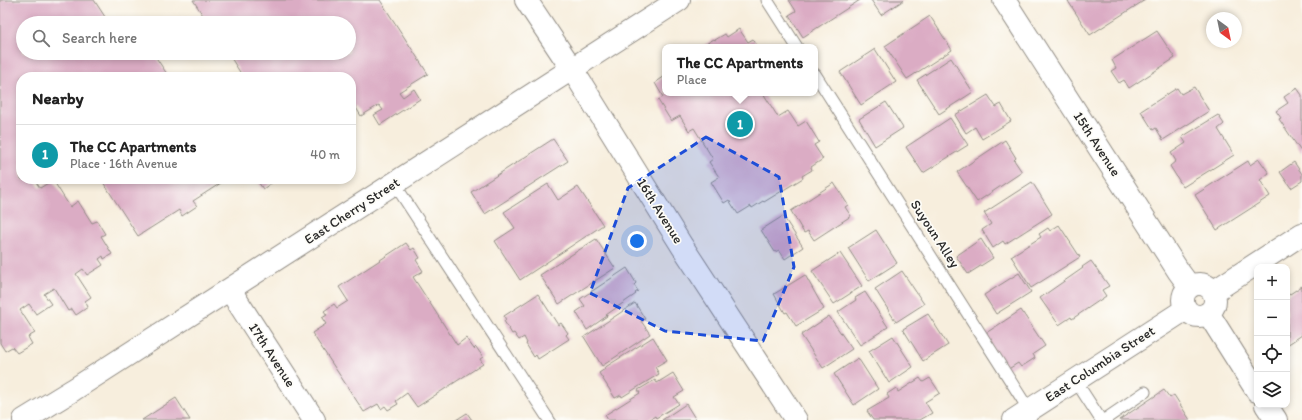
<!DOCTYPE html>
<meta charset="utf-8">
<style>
:root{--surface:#fff;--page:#f6f6f6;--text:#222;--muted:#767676;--line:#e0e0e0;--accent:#b45309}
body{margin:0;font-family:Itim,sans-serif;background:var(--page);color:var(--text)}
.controls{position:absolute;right:12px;bottom:12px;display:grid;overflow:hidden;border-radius:8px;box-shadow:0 2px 6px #0003}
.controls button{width:36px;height:36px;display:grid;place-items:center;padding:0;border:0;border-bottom:1px solid var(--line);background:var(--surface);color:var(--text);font:20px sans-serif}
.compass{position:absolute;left:1206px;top:12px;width:36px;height:36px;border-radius:50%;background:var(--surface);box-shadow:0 2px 6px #0003;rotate:147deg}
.you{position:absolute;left:637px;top:241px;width:14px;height:14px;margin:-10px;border:3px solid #fff;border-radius:50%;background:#1a73e8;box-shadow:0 0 0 6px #1a73e833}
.badge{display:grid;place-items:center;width:26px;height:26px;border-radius:50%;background:var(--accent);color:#fff;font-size:13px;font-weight:700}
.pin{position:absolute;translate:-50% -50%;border:2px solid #fff;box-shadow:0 1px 4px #0006}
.popup{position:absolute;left:662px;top:44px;width:156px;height:52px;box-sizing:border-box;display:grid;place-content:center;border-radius:8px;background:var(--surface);filter:drop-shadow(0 1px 3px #0005);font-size:13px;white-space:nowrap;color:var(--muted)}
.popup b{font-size:15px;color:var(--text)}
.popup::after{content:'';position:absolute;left:50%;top:100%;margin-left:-8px;border:8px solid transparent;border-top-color:var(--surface)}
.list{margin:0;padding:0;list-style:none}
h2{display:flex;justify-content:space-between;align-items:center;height:52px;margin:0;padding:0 16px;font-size:17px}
h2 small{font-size:13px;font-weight:400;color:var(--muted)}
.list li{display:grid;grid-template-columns:26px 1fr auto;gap:12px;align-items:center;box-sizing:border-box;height:60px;padding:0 16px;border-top:1px solid var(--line)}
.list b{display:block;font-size:15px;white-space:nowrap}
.list p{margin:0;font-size:13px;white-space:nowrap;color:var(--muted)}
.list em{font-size:13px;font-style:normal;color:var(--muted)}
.icon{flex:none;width:22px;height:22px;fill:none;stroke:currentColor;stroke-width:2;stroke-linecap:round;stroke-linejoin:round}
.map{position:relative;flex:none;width:1302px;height:420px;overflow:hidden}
.search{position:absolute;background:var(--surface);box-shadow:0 2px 6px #0003;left:16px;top:16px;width:340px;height:44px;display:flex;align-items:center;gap:10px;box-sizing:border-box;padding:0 14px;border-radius:22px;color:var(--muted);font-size:15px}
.panel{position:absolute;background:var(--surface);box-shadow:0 2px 6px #0003;left:16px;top:72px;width:340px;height:112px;border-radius:16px}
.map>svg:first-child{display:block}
</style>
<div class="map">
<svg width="1302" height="420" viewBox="0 0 1302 420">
<rect width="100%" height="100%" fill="#fdfcf7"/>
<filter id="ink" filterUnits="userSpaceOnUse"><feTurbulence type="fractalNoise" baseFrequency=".025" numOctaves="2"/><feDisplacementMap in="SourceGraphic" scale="8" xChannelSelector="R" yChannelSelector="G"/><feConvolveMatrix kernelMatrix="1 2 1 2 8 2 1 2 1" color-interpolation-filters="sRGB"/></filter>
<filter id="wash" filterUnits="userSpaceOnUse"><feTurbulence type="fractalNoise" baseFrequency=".012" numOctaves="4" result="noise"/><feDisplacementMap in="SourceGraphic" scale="16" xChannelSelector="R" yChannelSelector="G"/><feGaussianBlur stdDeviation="0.9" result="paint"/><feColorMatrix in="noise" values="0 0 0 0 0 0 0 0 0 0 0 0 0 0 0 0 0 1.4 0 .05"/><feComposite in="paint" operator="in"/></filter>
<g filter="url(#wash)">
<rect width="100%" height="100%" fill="#f7eedd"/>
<g id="blocks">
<path fill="#dbacc4" d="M0,0H94L109,23H23V53H153L169,77H21V179H34L40,188L53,180L70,207L78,201L92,223L97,221L105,234L101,236L112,254L104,259L103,256L99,259L103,265L87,275L83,269L76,274L91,297L85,301L88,307L76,315L72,309L68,311L54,288L44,294L51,304L36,314L29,304L20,310L35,333L28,337L32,344L17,353L12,347L5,351L0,343Z
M193,0H380L428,74L399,92L403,97L414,89L420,99L380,125L374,115L383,110L379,105L361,116L355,106L351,108V77H243L228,53H349V23H208Z
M789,0H860L803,37L789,15L796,11Z
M871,0H904L881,15Z
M1069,0H1145L1090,35L1068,1Z
M930,16L952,50L907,79L885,46Z
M739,29L748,42L753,39L758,47H701L714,39L715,40L725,34L727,37Z
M1157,31L1175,58L1129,88L1124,80L1119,83L1111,71L1116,68L1112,60Z
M875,49L896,82L861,105L840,72Z
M951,58L973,92L939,114L917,80Z
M665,76V93H763L778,117L788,111L798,126L806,121L819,142L814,145L823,159L811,167L812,170L802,176L803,178L764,202L763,201L752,208L751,206L738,214L729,200L724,203L711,182L719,177L709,162L713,159L694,128L689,131L680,116L671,121L658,100L663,97L655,83Z
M1194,87L1209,111L1163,140L1156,128L1153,130L1141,111L1177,88L1181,94Z
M1297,88L1302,95V153L1279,119L1281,118L1276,111L1288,103L1284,97Z
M988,95L996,107L1001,104L1011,121L982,139L975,127L966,133L955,115Z
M886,102L903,128L875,146L859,119Z
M1218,115L1224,124L1218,129L1234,155L1183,187L1170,166L1176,161L1171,153L1186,143L1182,137Z
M950,118L968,145L923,173L906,147Z
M553,139L568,161L485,214L471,192Z
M1005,140L1016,158L1014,160L1022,172L977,202L957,172Z
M1259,159L1269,173L1260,180L1270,196L1217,230L1195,195L1248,161L1250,165Z
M1294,162L1302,174V181L1291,188L1280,172Z
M101,179H227L193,201L197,206L182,216L179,210L138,236Z
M256,179H277L263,189Z
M1032,182L1052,214L1005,244L1003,241L993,248L982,230L991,224L984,213Z
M834,183L848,205L845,207L851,216L814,240L808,231L804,233L791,211Z
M548,184L558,200L578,187L603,225L520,280L495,241L515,228L504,212Z
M783,216L803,247L785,259L779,250L775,252L761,230Z
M1059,225L1080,257L1031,288L1011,256L1041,237L1039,234L1048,228L1050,231Z
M876,230L897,263L869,281L848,248Z
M596,239L615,268L559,304L540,275Z
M981,239L993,258L968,274L956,256Z
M406,243L411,250L414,248L420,258L416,260L423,271L413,277L457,345L466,338L474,349L476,347L483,357L480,359L483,364L417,407L407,393L396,401L398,404L388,410L385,406L381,409L378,404L364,412L312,333L326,324L322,318L327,315L324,311L334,304L337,308L348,301L339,287Z
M840,253L862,286L834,304L812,271Z
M1091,261L1109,286L1102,290L1106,296L1072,319L1071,317L1059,325L1040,298L1083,268L1082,267Z
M627,268L636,283L634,285L638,291L635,293L636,294L606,315L607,316L587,330L576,312L585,306L580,299Z
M902,271L924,304L896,322L875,289Z
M1019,273L1031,292L996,314L984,295Z
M805,275L824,309L796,326L787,312L785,313L774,294Z
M1302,286V335L1287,345V296Z
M865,292L888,327L860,345L838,312L856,300L855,298Z
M538,294L558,325L561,323L568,333L566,335L569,339L538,359L536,355L534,357L526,344L527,343L524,337L519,340L514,333L512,334L504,321L506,320L504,316Z
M635,303L645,319L641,321L650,334L602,366L584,337Z
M1021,310L1045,346L1033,354L1035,358L1021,367L1018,363L1007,370L983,335Z
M928,314L948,345L923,361L903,329Z
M829,316L852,349L823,368L801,335Z
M893,336L913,367L889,383L869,351Z
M653,337L667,360L655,367L659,374L622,397L621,395L615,398L599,373L605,369L604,368Z
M858,358L878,389L854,405L834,374Z
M673,373L684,391L674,397L679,404L656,418L655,416L649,420H608L605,415L640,393L638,390L655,380L657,383Z
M920,378L923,382L930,378L940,393L925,402L932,413L920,420H873L867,411L889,398L887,394L896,388L898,392Z
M1164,390L1170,398L1174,395L1190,420H1119Z
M176,398L190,420H142Z
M686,404L696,420H662Z
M467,413L472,420H456Z"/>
</g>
</g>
<g filter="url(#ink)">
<use href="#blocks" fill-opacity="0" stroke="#918c84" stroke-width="1"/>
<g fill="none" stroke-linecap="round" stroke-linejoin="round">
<defs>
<path id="service" d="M767,0L797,47
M815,74L1029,410
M394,183L549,420
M1075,380L1101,420
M1104,420L1145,392"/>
<path id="minor" d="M526,0L572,69L682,246L796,420
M1004,0L1179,272L1190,287
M1183 300a16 16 0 1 1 32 0a16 16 0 1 1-32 0Z
M230,290L314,420
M1213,292L1302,234
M1208,313L1257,391
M1266,405L1276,420
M1014,420L1186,309"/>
<path id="secondary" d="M24,420L73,390L679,0"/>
</defs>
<use href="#service" stroke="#918c84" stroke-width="13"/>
<use href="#minor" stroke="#918c84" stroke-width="24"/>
<use href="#secondary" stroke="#918c84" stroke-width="24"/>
<use href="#service" stroke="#fff" stroke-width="11"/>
<use href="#minor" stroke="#fff" stroke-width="22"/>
<use href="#secondary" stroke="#fff" stroke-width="22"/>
</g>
</g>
<path fill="#1d4ed8" fill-opacity="0.2" stroke="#1d4ed8" stroke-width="3" stroke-dasharray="8 5" stroke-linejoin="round" d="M706,137L779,177L794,267L763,341L665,331L590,293L628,188Z"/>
<g text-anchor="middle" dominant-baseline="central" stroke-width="3.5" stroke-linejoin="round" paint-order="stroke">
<g font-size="14" fill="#2b2b2b" stroke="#fdfcf7">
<text transform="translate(1097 144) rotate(57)">15th Avenue</text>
<text transform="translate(352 211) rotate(-33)">East Cherry Street</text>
<text transform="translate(660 211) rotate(58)">16th Avenue</text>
<text transform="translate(935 234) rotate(57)">Suyoun Alley</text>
<text transform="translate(272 355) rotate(57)">17th Avenue</text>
<text transform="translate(1100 364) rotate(-33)">East Columbia Street</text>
</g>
</g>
</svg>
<div class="controls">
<button>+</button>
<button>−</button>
<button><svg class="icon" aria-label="locate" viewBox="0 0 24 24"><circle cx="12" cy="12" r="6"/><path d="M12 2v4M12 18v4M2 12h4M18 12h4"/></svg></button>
<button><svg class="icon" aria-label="layers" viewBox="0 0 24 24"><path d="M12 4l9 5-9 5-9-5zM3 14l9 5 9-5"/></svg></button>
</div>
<svg class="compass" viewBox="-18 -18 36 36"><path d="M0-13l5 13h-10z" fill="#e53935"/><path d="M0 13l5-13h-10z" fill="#767676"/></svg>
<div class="you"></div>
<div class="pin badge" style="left:740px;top:124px;background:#0f9aa8">1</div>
<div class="popup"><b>The CC Apartments</b>Place</div>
<div class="search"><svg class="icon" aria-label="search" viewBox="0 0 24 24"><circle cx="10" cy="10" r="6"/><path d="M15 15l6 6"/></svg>Search here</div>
<section class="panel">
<h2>Nearby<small></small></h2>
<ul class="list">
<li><span class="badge" style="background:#0f9aa8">1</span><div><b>The CC Apartments</b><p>Place · 16th Avenue</p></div><em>40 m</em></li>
</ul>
</section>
</div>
